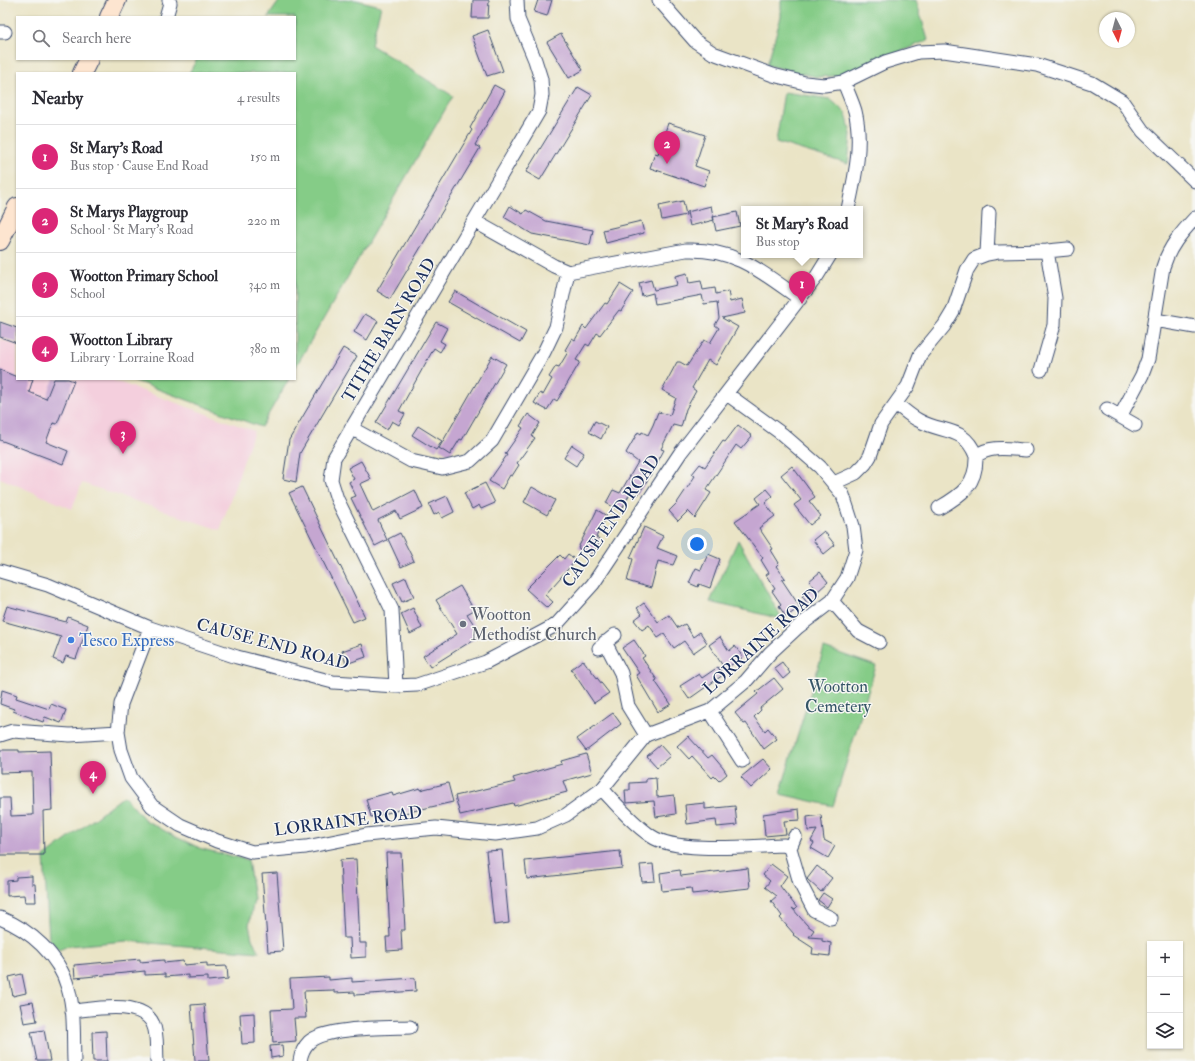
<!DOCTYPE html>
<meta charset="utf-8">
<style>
:root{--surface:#fff;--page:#f2f2f3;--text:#2b2b33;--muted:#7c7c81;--line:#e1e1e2;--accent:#db2777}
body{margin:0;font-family:"IM FELL Double Pica",serif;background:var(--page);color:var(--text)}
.controls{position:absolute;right:12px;bottom:12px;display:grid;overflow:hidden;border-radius:0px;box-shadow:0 1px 3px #0004}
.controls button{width:36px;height:36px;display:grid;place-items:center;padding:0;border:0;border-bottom:1px solid var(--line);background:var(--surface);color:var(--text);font:20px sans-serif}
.compass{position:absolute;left:1099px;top:12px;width:36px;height:36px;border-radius:50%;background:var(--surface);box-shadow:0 1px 3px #0004;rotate:174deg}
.you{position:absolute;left:697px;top:544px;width:14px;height:14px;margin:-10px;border:3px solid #fff;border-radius:50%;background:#1a73e8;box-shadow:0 0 0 6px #1a73e833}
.badge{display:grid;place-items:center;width:26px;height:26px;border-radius:50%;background:var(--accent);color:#fff;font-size:13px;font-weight:700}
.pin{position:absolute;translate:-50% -33px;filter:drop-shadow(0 1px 2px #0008)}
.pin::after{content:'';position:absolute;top:21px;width:14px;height:12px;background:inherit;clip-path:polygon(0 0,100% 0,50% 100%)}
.popup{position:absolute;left:741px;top:206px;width:122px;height:52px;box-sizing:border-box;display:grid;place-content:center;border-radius:0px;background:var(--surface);filter:drop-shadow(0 1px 3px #0005);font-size:13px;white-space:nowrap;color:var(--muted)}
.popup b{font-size:15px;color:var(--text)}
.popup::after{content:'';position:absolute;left:50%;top:100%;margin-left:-8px;border:8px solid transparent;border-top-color:var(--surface)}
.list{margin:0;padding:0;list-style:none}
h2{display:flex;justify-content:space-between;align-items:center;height:52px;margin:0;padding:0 16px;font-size:17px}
h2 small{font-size:13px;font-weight:400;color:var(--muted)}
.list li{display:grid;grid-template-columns:26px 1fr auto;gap:12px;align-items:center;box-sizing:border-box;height:64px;padding:0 16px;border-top:1px solid var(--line)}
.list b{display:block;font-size:15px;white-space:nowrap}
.list p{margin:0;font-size:13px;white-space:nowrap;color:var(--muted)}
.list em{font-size:13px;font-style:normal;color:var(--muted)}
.icon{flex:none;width:22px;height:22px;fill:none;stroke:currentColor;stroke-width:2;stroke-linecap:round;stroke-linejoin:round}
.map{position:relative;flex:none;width:1195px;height:1061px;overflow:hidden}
.search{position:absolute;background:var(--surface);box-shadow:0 1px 3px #0004;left:16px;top:16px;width:280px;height:44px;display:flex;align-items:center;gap:10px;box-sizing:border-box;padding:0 14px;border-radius:0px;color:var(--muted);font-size:15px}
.panel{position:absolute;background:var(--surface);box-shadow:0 1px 3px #0004;left:16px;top:72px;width:280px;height:308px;border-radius:0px}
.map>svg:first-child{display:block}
</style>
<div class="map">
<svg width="1195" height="1061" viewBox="0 0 1195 1061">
<rect width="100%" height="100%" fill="#f6f6f2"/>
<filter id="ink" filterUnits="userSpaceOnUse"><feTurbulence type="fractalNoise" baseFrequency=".025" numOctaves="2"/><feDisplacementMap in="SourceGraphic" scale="8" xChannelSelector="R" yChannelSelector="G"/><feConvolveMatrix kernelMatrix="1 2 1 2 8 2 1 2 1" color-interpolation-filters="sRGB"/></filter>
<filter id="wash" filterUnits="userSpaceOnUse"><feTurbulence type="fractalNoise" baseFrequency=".012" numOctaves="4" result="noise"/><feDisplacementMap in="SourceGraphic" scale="16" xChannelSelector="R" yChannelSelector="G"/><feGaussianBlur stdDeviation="0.9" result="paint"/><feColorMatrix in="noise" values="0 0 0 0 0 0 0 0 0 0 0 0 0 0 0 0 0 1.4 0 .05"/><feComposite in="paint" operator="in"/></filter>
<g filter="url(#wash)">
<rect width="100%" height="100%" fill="#eae4c6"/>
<path fill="#f4cfdd" d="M0,339L17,345V379H110L254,431L220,530L82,483L72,509L0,478Z"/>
<path fill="#85cc87" stroke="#507e72" d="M280,0H299L302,2L303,0H356L381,6L371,45L453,96L295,368V73H189L197,59H295V17H268Z
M781,0H916L928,40L846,75L817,77L767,65L781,17Z
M784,92L830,99L846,113L851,134L848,164L776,142Z
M130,379H289L261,427Z
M738,540L782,619L710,602Z
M824,648L876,666L833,806L780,794Z
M124,796L145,820L174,836L202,849L248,860L254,899L249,925L252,939L259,952L126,941L68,946L59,950L49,939L44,857Z"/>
<g id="blocks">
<path fill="#c5a6d1" d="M473,0H489L488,18H472Z
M538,0H552L547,16L534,12Z
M488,30L503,71L487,76L472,36Z
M561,34L583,70L569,78L547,42Z
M494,85L505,91L475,145L480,148L390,299L377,291L472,130L470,128Z
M578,87L592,95L540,180L526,172Z
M668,123L705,135L695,166L709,171L704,186L650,168L655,153L658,154Z
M683,201L686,215L662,220L659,206Z
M510,206L523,214L526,210L546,221L593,230L590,245L532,234L504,217Z
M711,206L714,220L690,226L687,212Z
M737,212L740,226L716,231L713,217Z
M641,221L644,233L606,243L603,230Z
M687,273L689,283L701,281L703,290L715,288L716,294L728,291L730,302L742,299L745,313L722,318L738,327L716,365L708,360L692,388L696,391L686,409L681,427L673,425L661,449L664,450L650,476L638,495L631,491L621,511L606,503L613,490L620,493L638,462L626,453L638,432L641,434L642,432L648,435L653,425L658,412L670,415L676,398L662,390L677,362H680L687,366L704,340L710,343L719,328L715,325L719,318L717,302L704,304L702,295L655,304L653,293L642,296L639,283L651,280L654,290L677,285L675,276Z
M620,284L633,292L621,311L619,310L600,335L597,333L589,346L586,344L576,360L580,362L557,401L554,399L547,410L534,403L540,393L543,395L552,379L549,377L556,366L559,367L568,352L565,350L572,338L575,340L583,326L586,329L605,303L607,304Z
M455,291L526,332L520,343L448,302Z
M365,314L378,321L367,340L354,332Z
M0,322L17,328V343L0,337Z
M436,322L447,328L440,341L445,344L440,352L434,348L399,411L405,414L399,425L392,421L387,430L376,423Z
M343,348L357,356L300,453L296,482L283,479L289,440Z
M492,356L506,364L462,440L460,439L450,455L439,448Z
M0,370L17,377V379H33L29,392L46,399L54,379H68L74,381L57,424L53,423L46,442L68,451L63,464L0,440Z
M528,414L540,423L532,436L535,438L517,463L519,465L512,476L510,475L502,489L489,481L507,455L505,454L523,428L520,426Z
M595,421L607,427L601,439L589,432Z
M738,425L752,436L741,449L736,445L706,490L711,493L695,518L688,511L678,521L669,511L677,503L695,476L692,474L700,464L705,467L723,441L725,442Z
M418,426L442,441L436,450L412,435Z
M572,445L584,453L576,466L564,458Z
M361,461L371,479L360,484L373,512L415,490L423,508L400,519L396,511L378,520L387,540L375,546L351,498L356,496L349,482L354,479L348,468Z
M792,466L815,497L809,501L821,516L810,525L794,505L801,500L781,475Z
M485,483L495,503L481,509L479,505L472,509L464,493Z
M302,487L365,617L353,622L289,493Z
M532,487L555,500L547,515L524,502Z
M767,489L773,496L765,503L775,516L759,528L773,549L771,550L779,563L776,566L785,578L782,580L800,607L786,617L779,606L781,604L772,591L775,589L766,575L769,573L761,560L763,558L735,521L760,504L756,498Z
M447,496L454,512L442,518L439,512L434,515L429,504Z
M597,510L607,516L596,537L601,540L592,555L578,548Z
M644,527L663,536L657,548L677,556L673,565L658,561L651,588L627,581L633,559L630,558Z
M824,531L835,545L824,554L813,540Z
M400,533L414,561L401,567L388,539Z
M568,554L576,560L545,595L553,602L547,608L526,589L560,555L564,559Z
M708,554L720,559L710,588L699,584L698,587L689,583L696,568L701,570Z
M820,572L828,582L818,591L809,581Z
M406,577L414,597L402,602L393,583Z
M460,586L474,610L467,614L481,635L430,667L423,656L457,634L436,600Z
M813,587L819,595L808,604L802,596Z
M644,603L658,622L669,615L678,628L685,624L693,637L700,632L707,643L693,653L684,641L674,648L664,634L658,638L649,625L642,630L634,620L642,614L637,608Z
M7,606L66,622L68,617L88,625L76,659L66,656L63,663L53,659L61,637L2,621Z
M413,608L422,628L410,634L401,614Z
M720,637L729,651L735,646L743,657L725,669L709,645Z
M634,640L645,656L642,658L657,680L655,681L671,704L658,712L636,675L639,673L622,648Z
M362,644L366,657L346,664L342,651Z
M583,660L609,693L594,703L571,669Z
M782,662L790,673L783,679L774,668Z
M718,667L723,675L689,699L680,686L699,674L702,678Z
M774,678L783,689L760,708L761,710L754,717L765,731L768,728L777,739L764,749L746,723L744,724L735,713L758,694L756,692Z
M2,690L17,695L16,698L49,709L51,704L66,710L61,723L45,717L43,722L13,711L14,709L0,704Z
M613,713L621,724L586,751L577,739Z
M688,736L708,758L712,755L723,768L727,774L719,781L714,776L712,778L692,756L689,759L677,746Z
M660,745L670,756L657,767L647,756Z
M0,750H19V752L50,751L52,810L43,811L44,855H0V798H10L11,816L33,815L32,772L0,773Z
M586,754L592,773L563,781L567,792L514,806L513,803L460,815L455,796L515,782L513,778L562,764L561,761Z
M763,759L772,769L751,788L741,777Z
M656,778L657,797L674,795L676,814L656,817L654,801L626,803L625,790H630V783L646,782V779Z
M448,783L453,802L400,814L399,810L371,817L366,799L392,792L393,796L420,788V790Z
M705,803V809L735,806L737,825L717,827L716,820L687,824L685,805Z
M799,809L800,820L784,821L786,834L765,836L763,814Z
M821,815L824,840L835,846L828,858L811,848L814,843L811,841L817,830L808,831L807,817Z
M502,850L509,923L494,925L486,851Z
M620,851L622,868L527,879L525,861Z
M386,853H401L405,930H401L402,950L387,951L386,937H390Z
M356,859L360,943H366V957L351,958L350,938H344L340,860Z
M653,864L655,881L642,882L640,865Z
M771,864L787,876L780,886L797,908L795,910L792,908L807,925L814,930L809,937L822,938V941L831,943L830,956L812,954L813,948L793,935L794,934L780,918L782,916L771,901L777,896L765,887L770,881L763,875Z
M817,866L832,878L821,892L807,879Z
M748,868L750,888L692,894L691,888L662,891L660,873L680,870L681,876Z
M277,873L283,951L268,952L262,874Z
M32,876V884H35L36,902H25L24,895L7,896V881L16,880V877Z
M823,893L832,899L827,907L818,900Z
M140,959V962L164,960V963L183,961L184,965L207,963V967L227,966L228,979L208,981V977L188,978V975L165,977V974L145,975V971L75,978L74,965Z
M22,974L26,993L13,996L9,977Z
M329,977V980L352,978V982L415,978L416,991L355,995V992L334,993V990L304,991L306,1018H294L296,1041L273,1043L271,1010L292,1009L290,979Z
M33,1002L37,1021L24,1023L20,1004Z
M204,1004L209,1061H195L191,1005Z
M254,1013L255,1043L242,1044L240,1014Z
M44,1030L50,1061H37L31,1032Z
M106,1031L107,1061H93L92,1032Z
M282,1045L283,1056L271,1058L270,1046Z"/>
</g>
</g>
<g filter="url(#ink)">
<use href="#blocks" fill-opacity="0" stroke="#3a4a6e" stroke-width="1"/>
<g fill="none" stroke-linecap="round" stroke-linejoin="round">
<defs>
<path id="street" d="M659,0L695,41L713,53L773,75L805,83L824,85L844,82L885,62L918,52L944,51L1037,65L1092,83L1122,101L1143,131L1195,181
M166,17L170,3L169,0
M0,32H5
M844,82C847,91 852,101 855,111C863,143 855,177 848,209
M1047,251L1068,249
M987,254L989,213
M568,272L686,250C735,248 762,272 800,299
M1155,320L1195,327
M896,404C903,409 910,416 918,420C942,434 964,425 976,456C990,445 1009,449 1026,450
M1107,409L1135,425
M1121,415L1142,375L1148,359L1163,267C1169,247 1181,233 1195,218
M351,428L411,461L442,468L470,461L492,441L544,352L556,327L568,272L554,266L474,221
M834,483L856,473L865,464L870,456L881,424L908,386L920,355L944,326L953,311L967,270L974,259L987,254L998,252L1047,251L1055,298L1054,325L1041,370
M939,508C962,495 977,484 976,456
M0,571L48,585L150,628L237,657L333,682L396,686L417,685L486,662L556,625L593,584L681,452L817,276L830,255
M832,601L858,631L879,642
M150,628L121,704L118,732L121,750L131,778L152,806L180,825L217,841L252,852L306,847L366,835L436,828L495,834L537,828L566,815L602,789L646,735L710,711L746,681L770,653L798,627L832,601L847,578L856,550L853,526L843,495L820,467L782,434L727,394
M605,642L621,673L628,706L646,735
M599,648L615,635
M396,686L392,610L337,499L331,480L334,458L539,111L542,95L541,79L535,60L518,19L517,0
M710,711L742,761
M0,735L13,731L70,735L118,732
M602,789C617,805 632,823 651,836C677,854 751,846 784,845L790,848L800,883L814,910L831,918
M790,848L795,836
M0,918C30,930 59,955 68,988C75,1011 73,1037 74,1061
M72,1011C94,1009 142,999 153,1024C158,1034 156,1050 157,1061
M300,1061C301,1054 304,1047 309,1042C325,1027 387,1028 410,1027"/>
<path id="secondary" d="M109,17L117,0
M82,73L89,59
M0,241L17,207"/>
</defs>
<use href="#street" stroke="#3a4a6e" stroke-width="15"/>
<use href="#secondary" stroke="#3a4a6e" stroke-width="20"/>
<use href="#street" stroke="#fff" stroke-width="13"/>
<use href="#secondary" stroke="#fde5d0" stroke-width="18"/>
</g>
</g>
<circle fill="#6b7280" stroke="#f6f6f2" stroke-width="1.5" cx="463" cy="624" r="4"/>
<circle fill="#3f7fe0" stroke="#f6f6f2" stroke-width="1.5" cx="71" cy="640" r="4"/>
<g text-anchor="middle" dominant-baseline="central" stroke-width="3" stroke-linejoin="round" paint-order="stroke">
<g font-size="17" fill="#1b2f5e" stroke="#f6f6f2">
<text transform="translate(389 330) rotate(-59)">TITHE BARN ROAD</text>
<text transform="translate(611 521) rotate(-55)">CAUSE END ROAD</text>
<text transform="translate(761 641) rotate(-42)">LORRAINE ROAD</text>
<text transform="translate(273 644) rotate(15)">CAUSE END ROAD</text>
<text transform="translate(348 821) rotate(-7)">LORRAINE ROAD</text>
</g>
<g font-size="17" fill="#5b616d" stroke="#f6f6f2" text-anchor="start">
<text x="471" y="614">Wootton<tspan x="471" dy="20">Methodist Church</tspan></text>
</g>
<g font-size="17" fill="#366cbe" stroke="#f6f6f2" text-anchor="start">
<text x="79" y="640">Tesco Express</text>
</g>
<g font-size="17" fill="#365668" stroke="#f6f6f2">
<text x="838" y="686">Wootton<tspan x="838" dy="20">Cemetery</tspan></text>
</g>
</g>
</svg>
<div class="controls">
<button>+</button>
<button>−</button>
<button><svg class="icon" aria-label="layers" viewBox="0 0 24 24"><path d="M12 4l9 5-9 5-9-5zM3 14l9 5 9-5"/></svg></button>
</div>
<svg class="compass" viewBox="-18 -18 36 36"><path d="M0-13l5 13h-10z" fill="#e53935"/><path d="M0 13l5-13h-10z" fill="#7c7c81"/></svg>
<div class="you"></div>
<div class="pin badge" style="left:802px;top:304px">1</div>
<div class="popup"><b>St Mary's Road</b>Bus stop</div>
<div class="pin badge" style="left:667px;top:164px">2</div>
<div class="pin badge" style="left:123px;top:454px">3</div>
<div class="pin badge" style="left:93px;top:794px">4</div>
<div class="search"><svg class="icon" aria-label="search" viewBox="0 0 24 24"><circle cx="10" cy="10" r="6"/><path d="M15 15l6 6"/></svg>Search here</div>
<section class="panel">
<h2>Nearby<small>4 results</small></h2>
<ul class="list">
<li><span class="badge">1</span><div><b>St Mary's Road</b><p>Bus stop · Cause End Road</p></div><em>150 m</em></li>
<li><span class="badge">2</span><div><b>St Marys Playgroup</b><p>School · St Mary's Road</p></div><em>220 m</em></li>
<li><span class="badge">3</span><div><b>Wootton Primary School</b><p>School</p></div><em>340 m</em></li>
<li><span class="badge">4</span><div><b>Wootton Library</b><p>Library · Lorraine Road</p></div><em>380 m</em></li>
</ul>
</section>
</div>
